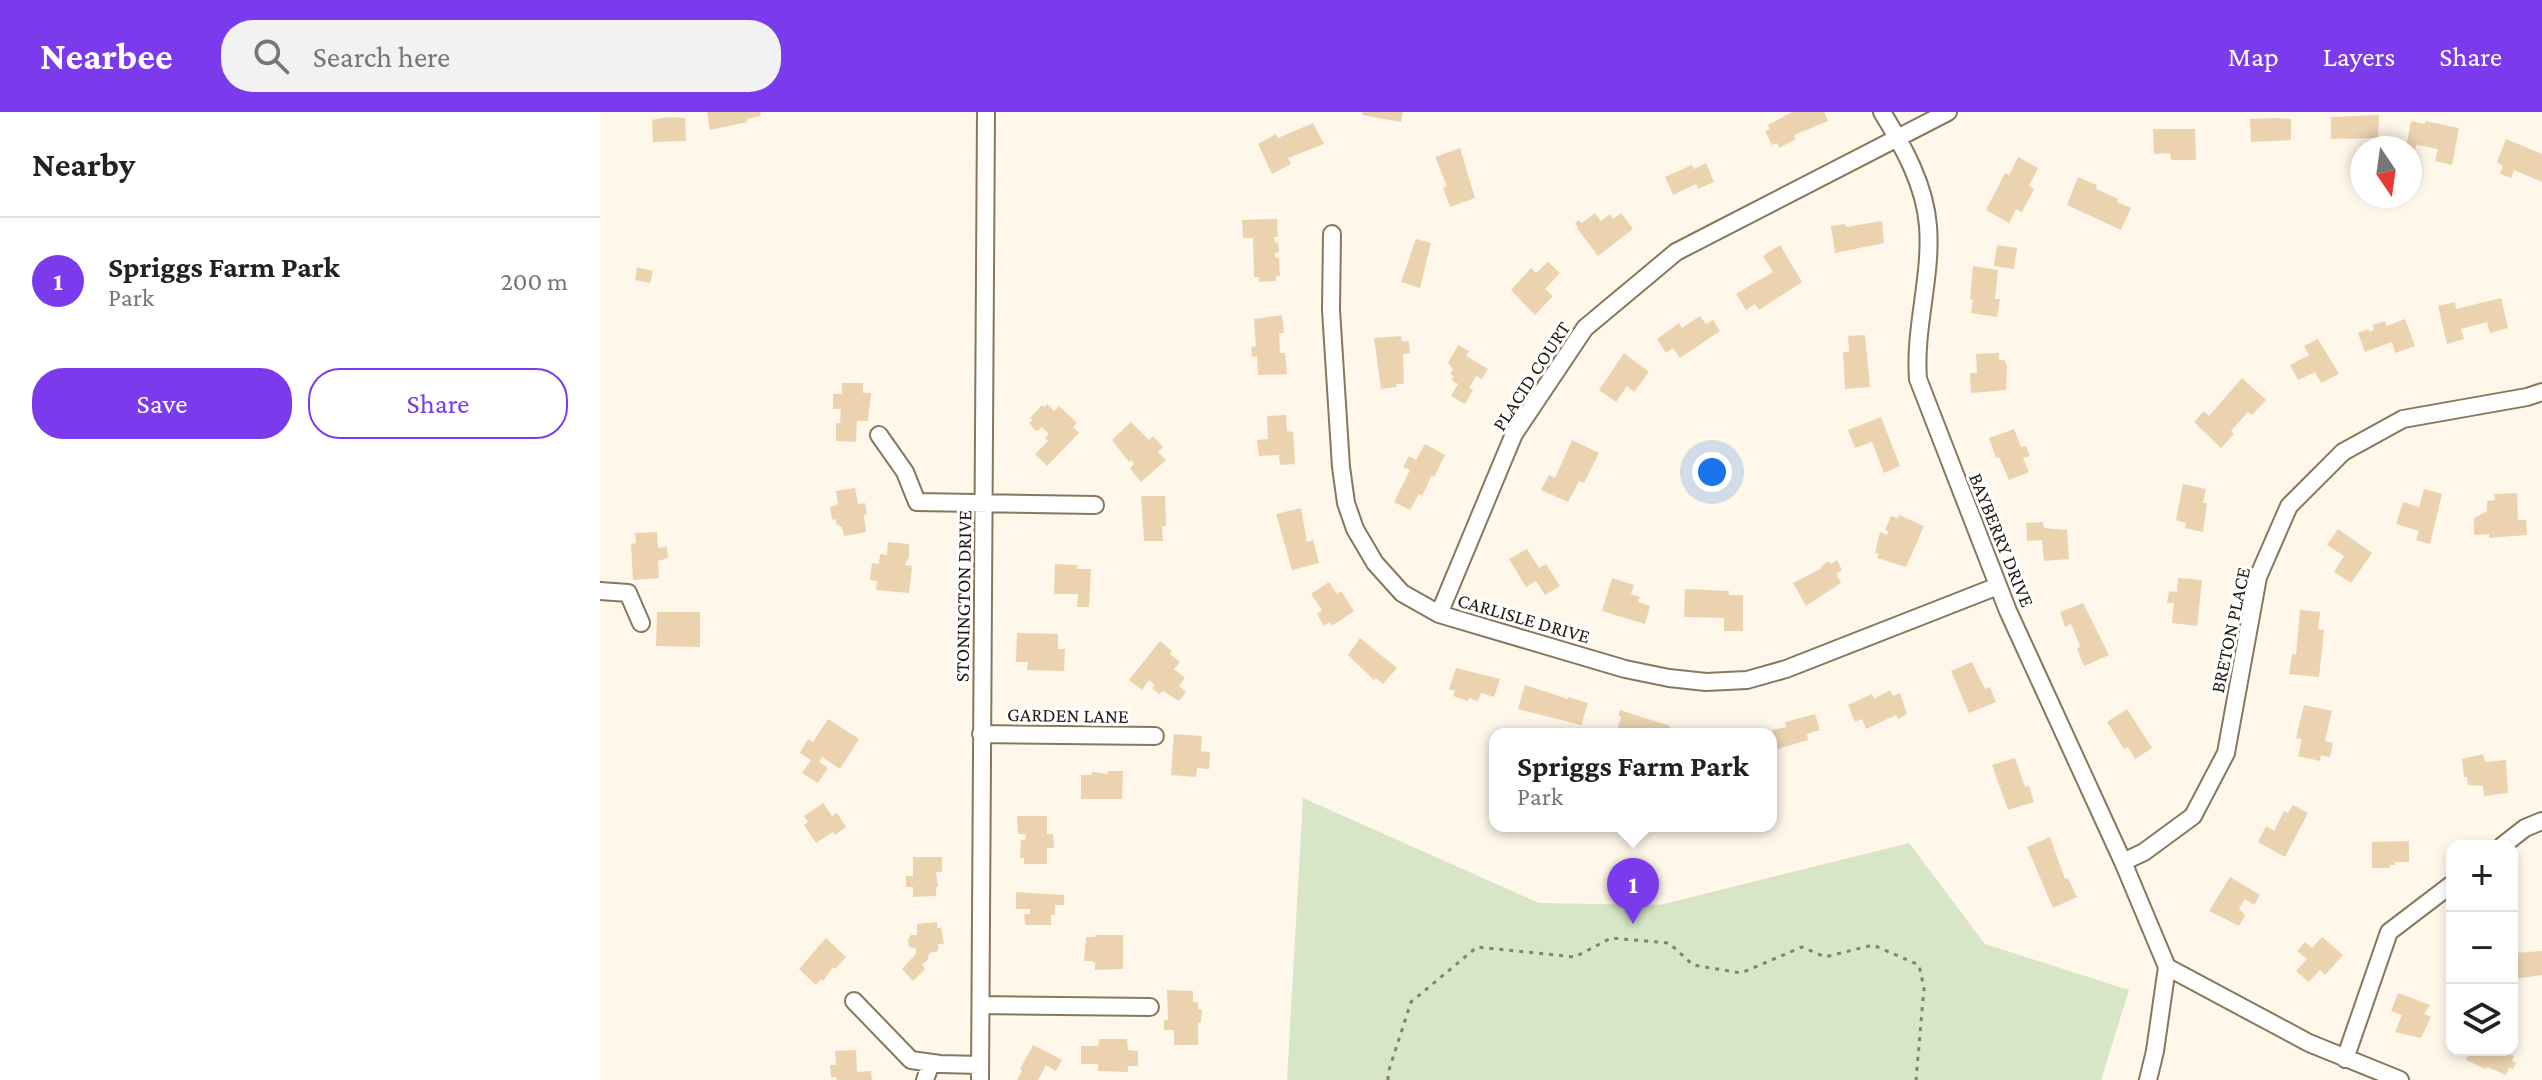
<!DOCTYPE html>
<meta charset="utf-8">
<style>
:root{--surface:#fff;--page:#f2f2f2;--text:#222;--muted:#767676;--line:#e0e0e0;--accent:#7c3aed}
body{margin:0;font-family:"Crimson Pro",serif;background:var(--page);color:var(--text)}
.controls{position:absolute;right:24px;bottom:24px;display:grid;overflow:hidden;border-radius:16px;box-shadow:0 4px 12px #0003}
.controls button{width:72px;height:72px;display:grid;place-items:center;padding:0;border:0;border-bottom:2px solid var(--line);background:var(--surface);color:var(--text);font:40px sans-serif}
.compass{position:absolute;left:1750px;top:24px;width:72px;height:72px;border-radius:50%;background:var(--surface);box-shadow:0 4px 12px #0003;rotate:167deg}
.you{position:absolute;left:1112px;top:360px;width:28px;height:28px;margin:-20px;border:6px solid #fff;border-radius:50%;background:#1a73e8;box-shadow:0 0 0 12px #1a73e833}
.badge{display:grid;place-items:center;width:52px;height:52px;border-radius:50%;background:var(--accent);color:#fff;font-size:26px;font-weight:700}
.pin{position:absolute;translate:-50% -66px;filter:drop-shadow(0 2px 4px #0008)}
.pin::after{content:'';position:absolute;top:42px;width:28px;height:24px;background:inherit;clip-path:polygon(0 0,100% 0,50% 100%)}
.popup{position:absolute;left:889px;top:616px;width:288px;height:104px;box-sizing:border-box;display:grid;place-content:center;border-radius:16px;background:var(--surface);filter:drop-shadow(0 2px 6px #0005);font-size:26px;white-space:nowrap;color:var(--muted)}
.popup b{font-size:30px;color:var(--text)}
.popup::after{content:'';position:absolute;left:50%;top:100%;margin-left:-16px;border:16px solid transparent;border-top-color:var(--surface)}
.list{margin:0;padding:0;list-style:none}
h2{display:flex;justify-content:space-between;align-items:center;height:104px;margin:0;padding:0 32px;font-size:34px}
h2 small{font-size:26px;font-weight:400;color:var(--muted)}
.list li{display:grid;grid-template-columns:52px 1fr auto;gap:24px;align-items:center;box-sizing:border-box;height:128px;padding:0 32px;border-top:2px solid var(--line)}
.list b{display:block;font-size:30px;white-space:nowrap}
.list p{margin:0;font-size:26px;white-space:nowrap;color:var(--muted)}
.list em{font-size:26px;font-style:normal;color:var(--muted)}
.actions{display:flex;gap:16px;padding:24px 32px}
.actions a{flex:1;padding:18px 0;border:2px solid var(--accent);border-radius:32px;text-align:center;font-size:28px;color:var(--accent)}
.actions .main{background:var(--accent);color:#fff}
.icon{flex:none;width:44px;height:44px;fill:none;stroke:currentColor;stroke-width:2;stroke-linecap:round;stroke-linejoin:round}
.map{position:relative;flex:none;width:1942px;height:968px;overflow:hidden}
header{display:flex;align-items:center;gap:48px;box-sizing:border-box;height:112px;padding:0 40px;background:var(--accent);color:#fff}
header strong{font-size:38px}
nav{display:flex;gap:44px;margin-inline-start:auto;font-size:28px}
.search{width:560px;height:72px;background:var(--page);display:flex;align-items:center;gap:20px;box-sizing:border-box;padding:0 28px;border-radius:32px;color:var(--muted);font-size:30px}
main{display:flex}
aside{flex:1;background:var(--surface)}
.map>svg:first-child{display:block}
</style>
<header>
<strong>Nearbee</strong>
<div class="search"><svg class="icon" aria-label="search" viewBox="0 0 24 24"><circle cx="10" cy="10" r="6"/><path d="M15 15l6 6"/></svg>Search here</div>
<nav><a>Map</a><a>Layers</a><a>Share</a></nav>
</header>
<main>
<aside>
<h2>Nearby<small></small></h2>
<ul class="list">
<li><span class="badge">1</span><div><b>Spriggs Farm Park</b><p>Park</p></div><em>200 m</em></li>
</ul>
<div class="actions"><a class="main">Save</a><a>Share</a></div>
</aside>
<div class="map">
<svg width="1942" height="968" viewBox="0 0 1942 968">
<rect width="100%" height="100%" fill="#fff7ea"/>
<path fill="#d6e6c6" d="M703,686L939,791L1060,793L1309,731L1385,832L1529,878L1501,968H687Z"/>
<path fill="#ebd3b0" d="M107,0H160L161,4L147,7V10L110,18Z
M763,0H803L801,10L762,3Z
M1192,0H1224L1228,9L1194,23L1196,27L1179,36L1177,31L1172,33L1165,19L1170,17L1168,13Z
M1779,3L1778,26L1731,27V5Z
M67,5L85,6L86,29L53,30L52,8Z
M1676,6L1691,7V28L1651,30L1650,7Z
M1811,9L1825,12V9L1859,16L1852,53L1835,49L1838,37L1816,33L1815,39L1806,36Z
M713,11L724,32L688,46L691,52L672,62L658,32L676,22L678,26Z
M1553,17H1595L1596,48H1571L1570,41L1554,42Z
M1906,27L1942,42V70L1914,58L1911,66L1900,62L1903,54L1897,50Z
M860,36L875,86L850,95L843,76L847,74L835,45Z
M1418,45L1438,56L1429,74L1434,77L1422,100L1416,97L1409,111L1386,98L1405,61L1409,63Z
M1106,51L1114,70L1098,77L1096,72L1073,83L1065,65L1092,53L1094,57Z
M1478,65L1497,73L1496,77L1518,87L1517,90L1531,96L1521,118L1467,93Z
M995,101L1001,109L1010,102L1013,107L1021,101L1033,117L998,144L977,116L978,115L975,111L979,108L982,111Z
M675,107H677L678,125H674L675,131L678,130L679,140L675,141V145L679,146L680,164H676V169L659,170V165H654L653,126H643L642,108Z
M1282,109L1284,131L1235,141L1231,114L1245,112L1246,115Z
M816,127L831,131L820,176L801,170Z
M1180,133L1202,170L1159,198L1155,192L1146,198L1136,182L1173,160L1163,144Z
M1397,133L1417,136L1414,157L1394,154Z
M948,150L960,161L945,177L953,184L935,203L911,178L931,156L936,161Z
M1373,154L1398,158L1395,187H1400L1397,205L1371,201L1373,188L1370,187Z
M37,155L53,159L50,171L35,168Z
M1901,186L1908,216L1890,221L1887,210L1861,217L1864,227L1847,232L1838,194L1855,190L1856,197Z
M682,203L684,221H679L680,241H685L687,262L658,263L657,244L652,245L651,235L656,234L654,207Z
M1100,204L1106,212L1113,208L1120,219L1080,246L1073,236L1066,241L1057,227L1079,211L1082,216Z
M1805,207L1815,234L1795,241L1792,230L1765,240L1758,221L1769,217V220L1774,218L1772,213L1785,209L1787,214Z
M1265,223L1270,275L1245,277L1243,240H1249L1248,224Z
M801,224L802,230L809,229L810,241L803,242L804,272H796L797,275L781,277L774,226Z
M1718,227L1739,262L1721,271L1715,260L1698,268L1690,253L1709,243L1704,234Z
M858,233L869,239L866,244L888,257L882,267L876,264L869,276L873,278L865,292L851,284L858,272L851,268L854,264L850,262L853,257L848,251Z
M1024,241L1049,260L1034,280L1027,274L1016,290L999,278Z
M1399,241V248H1404L1407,254L1406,278L1371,281L1370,261H1377L1376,242Z
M1642,266L1666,288L1652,303L1648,300L1631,319L1634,322L1621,336L1594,310L1604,299L1609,304Z
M242,271H263V281H271L268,309H257L256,330L236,329V311H240L241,297H233V282H242Z
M447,292L454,299L459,294L477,311L473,315L479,321L447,354L435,342L448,329L445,326L449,322L442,315L438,319L435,318L429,311L433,308L430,306L442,293L444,295Z
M686,303L687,319L693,320L695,352L680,353L679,343L659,344L657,328L668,327L667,304Z
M1281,305L1300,354L1284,361L1272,330L1255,336L1248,318Z
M531,310L549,328L553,324L563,335L558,340L566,348L541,370L530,357L534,352L531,348L529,350L512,328Z
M1414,317L1421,335L1426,334L1430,344L1423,346L1429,360L1409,368L1399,345L1396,346L1389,326Z
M972,328L999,341L984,371L979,369L968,390L941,378L949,363L955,366Z
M825,332L845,343L834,365L832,363L822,384L819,382L810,398L794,390L810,358L803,355L809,344L816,348Z
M1583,372L1606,377L1603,391H1607L1603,420L1585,416L1586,411L1576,408Z
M255,376L258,392L265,391L267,402L264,403L266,420L244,424L242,415L236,412V407L232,408L230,395L238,392L236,379Z
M1824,377L1842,382L1830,432L1816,428L1819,419L1796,412L1803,390L1819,395Z
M1917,381L1918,408H1926L1927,423L1889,426V422L1874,423V406L1887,399V389L1895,388L1894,382Z
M541,384H565L566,414H562L563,429H544Z
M701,396L707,430L713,428L719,451L692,458L676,402Z
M1299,403L1324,414L1306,455L1277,446L1279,442L1275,441L1280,420L1287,423L1288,419L1285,418L1291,404L1298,406Z
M1443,410L1444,416L1467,418L1469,447L1444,449L1442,428L1427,429L1426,411Z
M1738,417L1772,441L1751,471L1734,460L1744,444L1727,433Z
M57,420L58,436L67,435L68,446L58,449L59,466L33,468L31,432L36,431L35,421Z
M288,430L309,432V445L305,453L312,454L309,481L276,478L277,469L270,468L272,451L279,452L280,442L287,443Z
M927,437L939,456L946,452L960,474L945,483L936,469L926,475L909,447Z
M1237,448L1242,458L1236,462L1241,471L1206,494L1193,471L1222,456L1221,454L1229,449L1231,452Z
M455,452L477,453V457H491L489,495H477L478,482H454Z
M1012,466L1034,473L1031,482L1040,485L1038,490L1050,494L1045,512L1002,499Z
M1578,466L1602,468L1597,514L1572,511L1574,491H1567L1569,479L1577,480Z
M729,470L737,482L741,479L754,499L732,514L730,510L724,514L717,502L722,498L711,482Z
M1085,477L1129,479V483H1143V519H1124V506L1084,505Z
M1483,491L1509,543L1484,554L1477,537L1480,534L1471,512L1465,515L1460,500Z
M1700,498L1720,500L1718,517L1724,518L1719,565L1689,562L1692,542L1696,543Z
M57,500H100V535L56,534Z
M417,521L458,522V537H465L464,559L427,558L428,550H416Z
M760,526L797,556L783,572L776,566L774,568L748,543Z
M560,529L572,539L570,542L580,550L574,557L585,566L579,574L586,580L579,589L563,579L559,582L552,576L555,573L549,568L542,578L529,568Z
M1372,550L1385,577L1390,575L1396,590L1369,601L1351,559Z
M856,556L900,567L894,585L881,581L878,589L869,586L868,589L853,584L855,579L849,577Z
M925,573L968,587V585L988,591L981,613L918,597Z
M1290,578L1293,584L1300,581L1307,602L1298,607L1296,603L1266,617L1262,607L1255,610L1248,593L1272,582L1274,587Z
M1704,593L1732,599L1725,629L1733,631L1730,645L1721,643L1720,649L1698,644L1702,627L1696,626Z
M1527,597L1552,636L1535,647L1528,635L1524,637L1507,610Z
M1020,598L1070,614L1068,622H1016L1021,605L1018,604Z
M1215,602L1220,618L1207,622L1208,628L1178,637L1172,618L1186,615L1185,610Z
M228,607L259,627L240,657L222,645L219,650L228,656L218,671L202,661L211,648L200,641L208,627L213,630Z
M574,622L602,624L601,639L610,640L609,657L597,656L596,665L571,663Z
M1883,642L1885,650L1906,648L1908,681L1884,684L1883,674L1868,673L1867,665H1864L1862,647Z
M1415,646L1425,675L1429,674L1434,690L1408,698L1392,653Z
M508,659H523L522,687H481V663H491L492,660H494L507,662Z
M223,691L232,704L237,701L246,715L235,723L233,720L216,731L204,713L208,710L204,704Z
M1693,693L1708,701L1685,745L1658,730L1666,714L1674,719L1684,699L1688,701Z
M417,704H447V722H453L454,736H447V752H424V746H420L421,728H425L426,722H418Z
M1450,725L1465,767L1468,766L1477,785L1453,796L1427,735Z
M1809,729V750H1795V753H1790V756H1772V730Z
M313,745H342V760H336L338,775H336V784L313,785V775H306V764H313Z
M1630,765L1660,783L1654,793L1645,787L1639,797L1645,803L1639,814L1609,799Z
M416,780L464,783V793H455V803H451V813H427L425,812L424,802H430V797H416Z
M337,810V816H341L344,832H338V839L329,841L328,847L322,853L325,857L313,869L302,857L316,842V836L309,835L308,827L311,823H317V812Z
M495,823H523V857L495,858V851L492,849H484L486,825H495Z
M1722,825L1743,843L1725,863L1720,858L1709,870L1696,859L1707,847L1697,839L1705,830L1712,836Z
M226,826L246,845L235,857L233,855L223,869L221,867L216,873L199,857Z
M1942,839V863L1915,867L1913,841Z
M567,878L593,879V890H598V897L602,898L601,910L598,911V933H574V918H564V908H568Z
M1798,881L1830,893L1824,902L1831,905L1821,926L1795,920L1802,903L1791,899Z
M499,927H527L528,938L538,939V954H528V960L498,959V952H481V934H498Z
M433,933L462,948L456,959L446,953L438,968H417L422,958L420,957Z
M256,938L257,960L271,959L272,968H237L236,965H231L230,953H236L235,939Z
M1866,938H1899L1914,944L1912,949L1916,951L1913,957L1909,955L1906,963L1887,955L1886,957L1866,948L1869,942L1865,941Z"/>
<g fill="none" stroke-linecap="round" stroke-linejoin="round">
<defs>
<path id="street" d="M1282,0C1303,34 1325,73 1328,114C1332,165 1314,216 1318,267L1408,499L1523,750L1567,855L1709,931L1800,968
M732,122L731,198L741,355L746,391L755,417L775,451L802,481L839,502L1025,557L1069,566L1106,570L1147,568L1186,557L1398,474
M279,323L305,360L317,390L495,393
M0,479L28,481L41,511
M839,502L914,322L985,216L1076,140L1348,0
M381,622L555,624
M1902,734L1925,716L1942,709
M1523,750L1544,740L1593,704L1626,641L1658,465L1689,394L1743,340L1803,307L1927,285L1942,280
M254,889L311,948L340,952L380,953
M381,893L550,895
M1745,947L1789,820L1852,772
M325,968L331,951
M380,968L386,0
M1548,968L1555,939L1567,855"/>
</defs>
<use href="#street" stroke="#89775b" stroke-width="20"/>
<path stroke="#867f73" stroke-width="3" stroke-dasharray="4 6" stroke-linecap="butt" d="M788,968V961L811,890L877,835L975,845L1011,826L1069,831L1093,853L1141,861L1202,835L1225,845L1273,833L1319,853L1324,876L1316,968"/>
<use href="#street" stroke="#fff" stroke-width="16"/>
</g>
<g text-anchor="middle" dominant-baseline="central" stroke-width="6" stroke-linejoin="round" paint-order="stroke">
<g font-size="20" fill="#221b10" stroke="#fff">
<text transform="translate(931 264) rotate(-57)">PLACID COURT</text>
<text transform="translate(1402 428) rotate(68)">BAYBERRY DRIVE</text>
<text transform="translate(363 484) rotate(-89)">STONINGTON DRIVE</text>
<text transform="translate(924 506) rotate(16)">CARLISLE DRIVE</text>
<text transform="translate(1630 518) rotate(-78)">BRETON PLACE</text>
<text transform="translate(468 603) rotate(1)">GARDEN LANE</text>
</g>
</g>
</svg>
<div class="controls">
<button>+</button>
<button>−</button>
<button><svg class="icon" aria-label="layers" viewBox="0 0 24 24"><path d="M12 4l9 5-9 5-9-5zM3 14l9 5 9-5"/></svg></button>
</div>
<svg class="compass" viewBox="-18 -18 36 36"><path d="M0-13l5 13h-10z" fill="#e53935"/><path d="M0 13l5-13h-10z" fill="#767676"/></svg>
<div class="you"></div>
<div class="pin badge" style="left:1033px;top:812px">1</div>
<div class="popup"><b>Spriggs Farm Park</b>Park</div>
</div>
</main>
